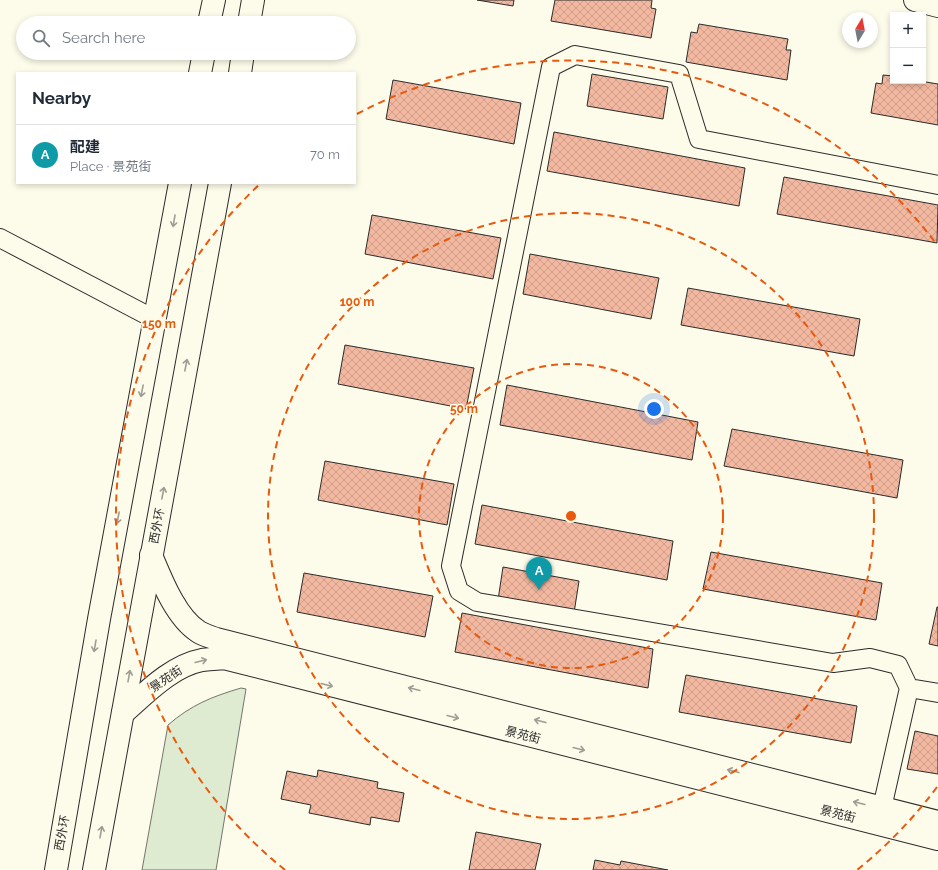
<!DOCTYPE html>
<meta charset="utf-8">
<style>
:root{--surface:#fff;--page:#f6f6f7;--text:#1f2937;--muted:#747a83;--line:#e0e1e3;--accent:#0b8043}
body{margin:0;font-family:Raleway,"Noto Sans SC",sans-serif;background:var(--page);color:var(--text)}
.controls{position:absolute;right:12px;top:12px;display:grid;overflow:hidden;border-radius:0px;box-shadow:0 2px 6px #0003}
.controls button{width:36px;height:36px;display:grid;place-items:center;padding:0;border:0;border-bottom:1px solid var(--line);background:var(--surface);color:var(--text);font:20px sans-serif}
.compass{position:absolute;left:842px;top:12px;width:36px;height:36px;border-radius:50%;background:var(--surface);box-shadow:0 2px 6px #0003;rotate:10deg}
.you{position:absolute;left:654px;top:409px;width:14px;height:14px;margin:-10px;border:3px solid #fff;border-radius:50%;background:#1a73e8;box-shadow:0 0 0 6px #1a73e833}
.badge{display:grid;place-items:center;width:26px;height:26px;border-radius:50%;background:var(--accent);color:#fff;font-size:13px;font-weight:700}
.pin{position:absolute;translate:-50% -33px;filter:drop-shadow(0 1px 2px #0008)}
.pin::after{content:'';position:absolute;top:21px;width:14px;height:12px;background:inherit;clip-path:polygon(0 0,100% 0,50% 100%)}
.list{margin:0;padding:0;list-style:none}
h2{display:flex;justify-content:space-between;align-items:center;height:52px;margin:0;padding:0 16px;font-size:17px}
h2 small{font-size:13px;font-weight:400;color:var(--muted)}
.list li{display:grid;grid-template-columns:26px 1fr auto;gap:12px;align-items:center;box-sizing:border-box;height:60px;padding:0 16px;border-top:1px solid var(--line)}
.list b{display:block;font-size:15px;white-space:nowrap}
.list p{margin:0;font-size:13px;white-space:nowrap;color:var(--muted)}
.list em{font-size:13px;font-style:normal;color:var(--muted)}
.icon{flex:none;width:22px;height:22px;fill:none;stroke:currentColor;stroke-width:2;stroke-linecap:round;stroke-linejoin:round}
.map{position:relative;flex:none;width:938px;height:870px;overflow:hidden}
.search{position:absolute;background:var(--surface);box-shadow:0 2px 6px #0003;left:16px;top:16px;width:340px;height:44px;display:flex;align-items:center;gap:10px;box-sizing:border-box;padding:0 14px;border-radius:22px;color:var(--muted);font-size:15px}
.panel{position:absolute;background:var(--surface);box-shadow:0 2px 6px #0003;left:16px;top:72px;width:340px;height:112px;border-radius:0px}
.map>svg:first-child{display:block}
</style>
<div class="map">
<svg width="938" height="870" viewBox="0 0 938 870">
<defs>
<pattern id="building-cross-hatch" width="8" height="8" patternUnits="userSpaceOnUse"><rect width="8" height="8" fill="#f2b8a0"/><path d="M0 0l8 8M0 8l8-8" fill="none" stroke="#d09e8a"/></pattern>
</defs>
<rect width="100%" height="100%" fill="#fdfbea"/>
<path fill="#deebd1" stroke="#74746e" d="M241,688L246,689L216,870H142L168,725C191,705 211,697 241,688Z"/>
<path fill="url(#building-cross-hatch)" stroke="#2b2b2b" d="M477,0H514L513,6Z
M555,0H652L651,8L656,9L651,38L551,21Z
M699,24L788,39L786,50H791L787,80L686,62L691,32L697,33Z
M592,74L668,87L663,119L587,106Z
M883,75L893,76V81H920L938,84V125L871,113L876,83L882,84Z
M393,80L521,103L514,144L386,119Z
M554,132L745,168L739,206L547,171Z
M784,177L938,205L937,243L777,214Z
M372,215L501,238L493,279L365,254Z
M530,254L659,278L651,319L523,294Z
M688,288L860,319L854,356L681,325Z
M345,345L474,368L466,409L338,384Z
M507,385L698,422L692,460L500,425Z
M732,429L903,460L897,498L724,466Z
M325,461L454,484L447,525L318,500Z
M482,505L673,541L667,580L475,544Z
M711,552L882,583L876,620L703,589Z
M503,567L579,581L574,613L498,600Z
M304,573L433,596L425,637L297,612Z
M937,607H938V646L929,644Z
M462,613L653,649L648,688L455,652Z
M686,675L857,706L851,743L679,712Z
M915,731L938,736V774L907,769Z
M318,770L378,782L377,788L404,793L399,822L371,817L370,825L309,813L311,805L281,799L287,771L317,777Z
M476,832L541,844L535,870H469Z
M595,860L620,865L621,861L668,870H593Z"/>
<g fill="none" stroke-linecap="round" stroke-linejoin="round">
<defs>
<path id="street" d="M0,238L156,320
M909,688L938,693
M882,808L909,688L898,665L870,658L833,663L477,602L459,591L451,566L551,67L575,55L679,74L699,139L938,185"/>
<path id="secondary" d="M915,0L938,6
M151,555C161,579 176,618 199,632C204,635 211,637 216,639L938,822
M123,713C145,694 171,666 202,660C209,659 217,659 224,658L938,839"/>
<path id="highway" d="M209,23L214,0
M249,23L253,0
M200,73L204,53
M240,73L243,53
M56,870L99,619L180,183
M94,870L220,183"/>
</defs>
<use href="#street" stroke="#2b2b2b" stroke-width="20"/>
<use href="#secondary" stroke="#2b2b2b" stroke-width="24"/>
<use href="#highway" stroke="#2b2b2b" stroke-width="24"/>
<use href="#street" stroke="#fdfbea" stroke-width="18"/>
<use href="#secondary" stroke="#fdfbea" stroke-width="22"/>
<use href="#highway" stroke="#fdfbea" stroke-width="22"/>
</g>
<defs><path id="oneway-shaft" d="M-6 0H5M1.5-3L5.5 0L1.5 3" fill="none" stroke-width="1.6" stroke-linecap="round" stroke-linejoin="round"/></defs>
<g stroke="#9e9d94">
<use href="#oneway-shaft" transform="translate(174 221) rotate(100)"/>
<use href="#oneway-shaft" transform="translate(186 365) rotate(-79)"/>
<use href="#oneway-shaft" transform="translate(142 391) rotate(101)"/>
<use href="#oneway-shaft" transform="translate(163 493) rotate(-79)"/>
<use href="#oneway-shaft" transform="translate(118 518) rotate(101)"/>
<use href="#oneway-shaft" transform="translate(95 646) rotate(100)"/>
<use href="#oneway-shaft" transform="translate(201 661) rotate(-14)"/>
<use href="#oneway-shaft" transform="translate(129 676) rotate(-80)"/>
<use href="#oneway-shaft" transform="translate(327 685) rotate(14)"/>
<use href="#oneway-shaft" transform="translate(414 689) rotate(-166)"/>
<use href="#oneway-shaft" transform="translate(453 717) rotate(14)"/>
<use href="#oneway-shaft" transform="translate(540 721) rotate(-166)"/>
<use href="#oneway-shaft" transform="translate(579 749) rotate(14)"/>
<use href="#oneway-shaft" transform="translate(733 771) rotate(-166)"/>
<use href="#oneway-shaft" transform="translate(859 803) rotate(-166)"/>
<use href="#oneway-shaft" transform="translate(101 832) rotate(-80)"/>
</g>
<g fill="none" stroke="#e8590c" stroke-width="2" stroke-dasharray="7 5">
<circle cx="571" cy="516" r="152"/>
<circle cx="571" cy="516" r="303"/>
<path d="M937 787A455 455 0 0 1 857 870M285 870A455 455 0 0 1 261 183M357 114A455 455 0 0 1 937 245"/>
</g>
<g text-anchor="middle" dominant-baseline="central" stroke-width="3" stroke-linejoin="round" paint-order="stroke">
<g font-size="12" fill="#2b2b2b" stroke="#fdfbea">
<text transform="translate(157 526) rotate(-79)">西外环</text>
<text transform="translate(166 679) rotate(-34)">景苑街</text>
<text transform="translate(523 735) rotate(14)">景苑街</text>
<text transform="translate(838 814) rotate(14)">景苑街</text>
<text transform="translate(62 833) rotate(-80)">西外环</text>
</g>
</g>
<circle cx="571" cy="516" r="6" fill="#e8590c" stroke="#fdfbea" stroke-width="2"/>
<g font-size="12" text-anchor="middle" font-weight="bold" fill="#e8590c" stroke="#fdfbea" stroke-width="3" stroke-linejoin="round" paint-order="stroke">
<text x="357" y="306">100 m</text>
<text x="159" y="328">150 m</text>
<text x="464" y="413">50 m</text>
</g>
</svg>
<div class="controls">
<button>+</button>
<button>−</button>
</div>
<svg class="compass" viewBox="-18 -18 36 36"><path d="M0-13l5 13h-10z" fill="#e53935"/><path d="M0 13l5-13h-10z" fill="#747a83"/></svg>
<div class="you"></div>
<div class="pin badge" style="left:539px;top:590px;background:#0f9aa8">A</div>
<div class="search"><svg class="icon" aria-label="search" viewBox="0 0 24 24"><circle cx="10" cy="10" r="6"/><path d="M15 15l6 6"/></svg>Search here</div>
<section class="panel">
<h2>Nearby<small></small></h2>
<ul class="list">
<li><span class="badge" style="background:#0f9aa8">A</span><div><b>配建</b><p>Place · 景苑街</p></div><em>70 m</em></li>
</ul>
</section>
</div>
